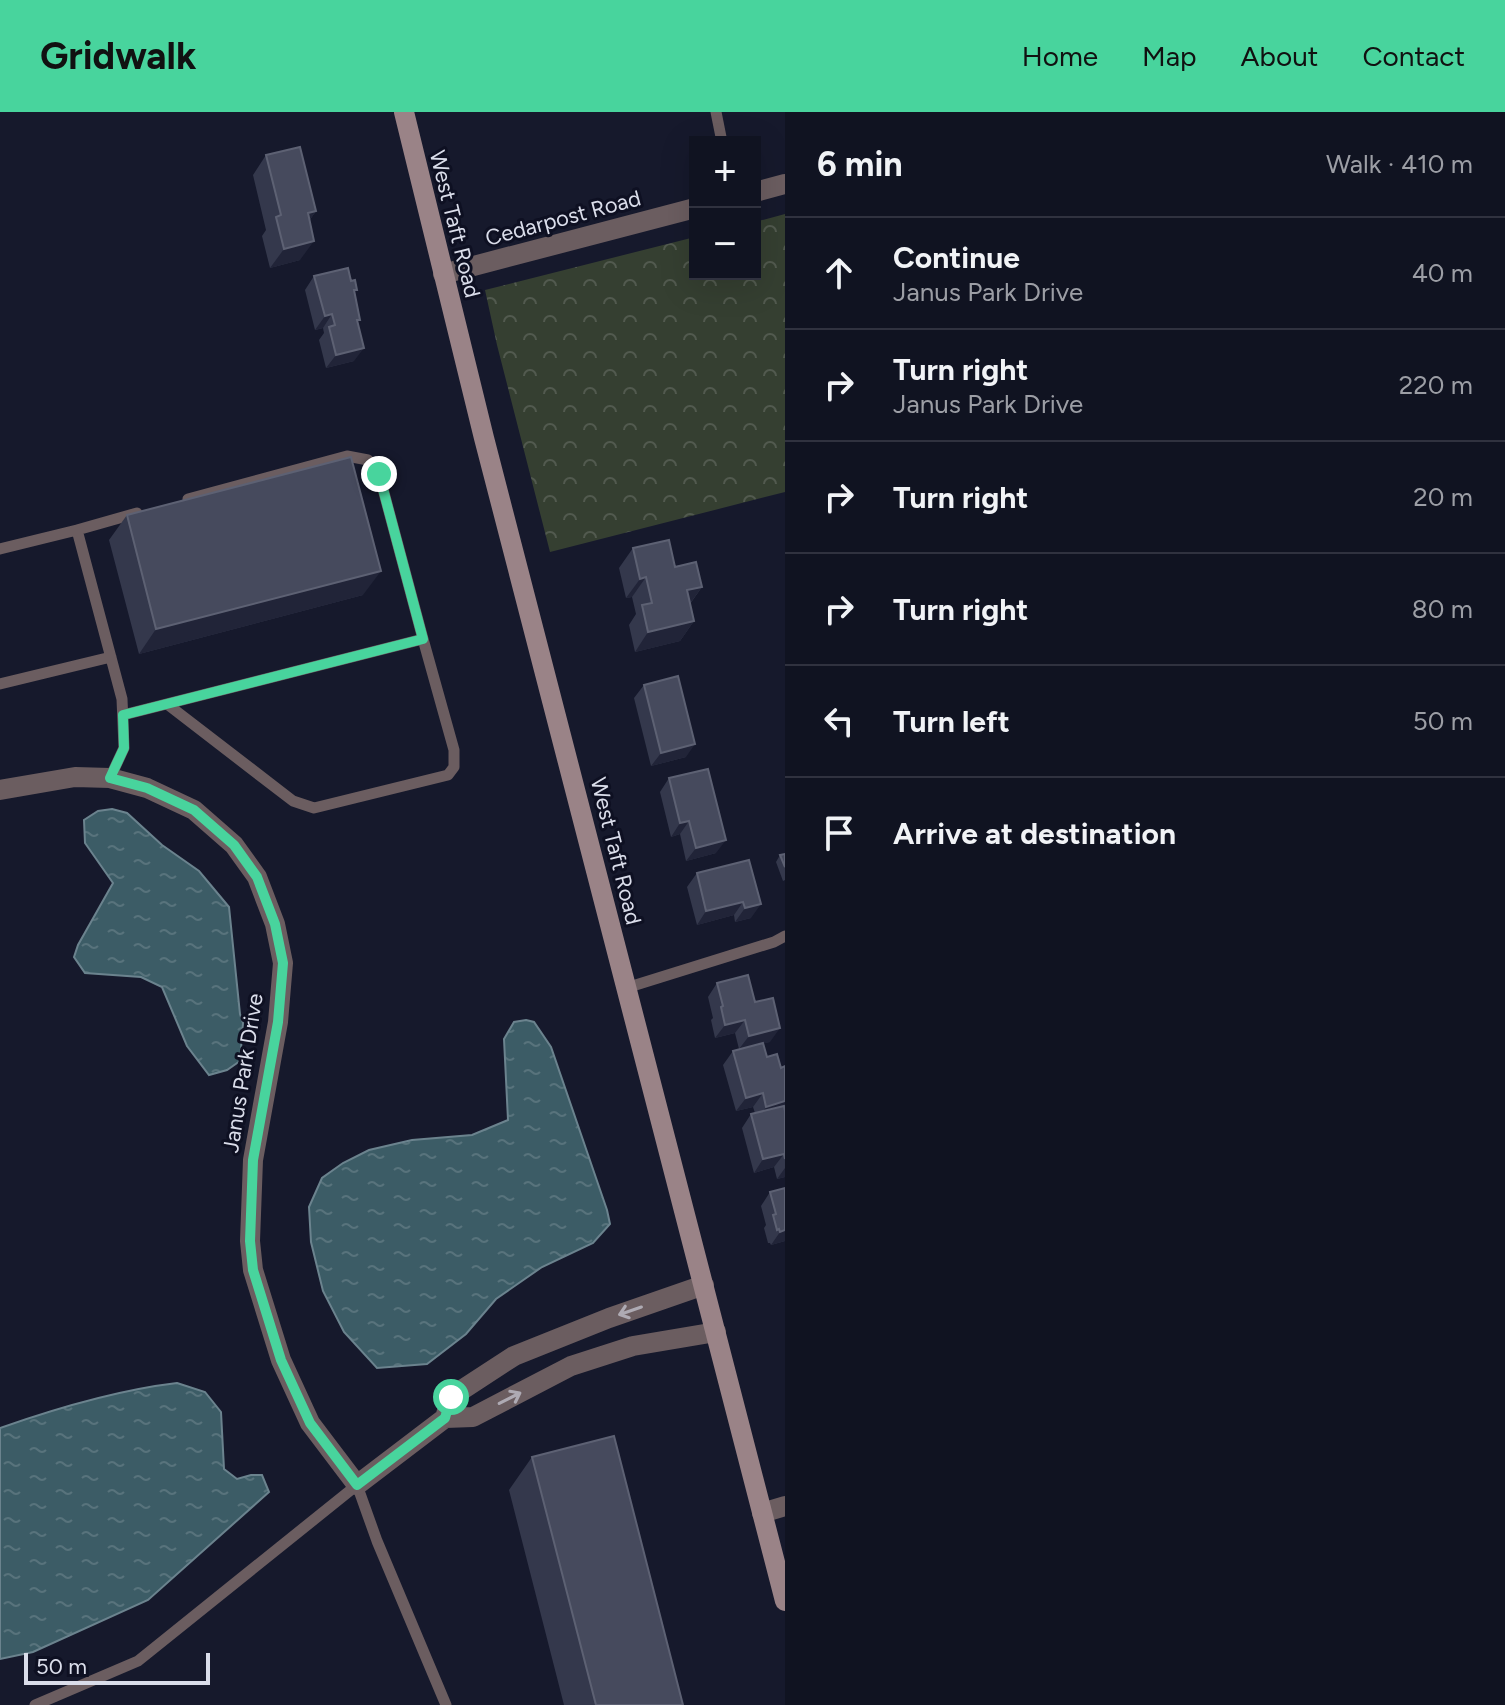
<!DOCTYPE html>
<meta charset="utf-8">
<style>
:root{--surface:#101321;--page:#191c2a;--text:#f1f3f6;--muted:#9c9ea5;--line:#30323f;--accent:#48d49d}
body{margin:0;font-family:Figtree,sans-serif;background:var(--page);color:var(--text)}
.controls{position:absolute;right:24px;top:24px;display:grid;overflow:hidden;border-radius:0px;box-shadow:0 8px 32px #0002}
.controls button{width:72px;height:72px;display:grid;place-items:center;padding:0;border:0;border-bottom:2px solid var(--line);background:var(--surface);color:var(--text);font:40px sans-serif}
.scale{position:absolute;left:24px;bottom:20px;width:186px;box-sizing:border-box;padding-left:8px;border:4px solid #daddea;border-top:0;font-size:22px;line-height:28px;white-space:nowrap;color:#daddea;-webkit-text-stroke:6px #0e1022;paint-order:stroke}
.stop{position:absolute;width:24px;height:24px;margin:-18px;border:6px solid #48d49d;border-radius:50%;background:#fff}
.stop.end{background:#48d49d;border-color:#fff;box-shadow:0 2px 8px #0008}
.list{margin:0;padding:0;list-style:none}
h2{display:flex;justify-content:space-between;align-items:center;height:104px;margin:0;padding:0 32px;font-size:34px}
h2 small{font-size:26px;font-weight:400;color:var(--muted)}
.list li{display:grid;grid-template-columns:52px 1fr auto;gap:24px;align-items:center;box-sizing:border-box;height:112px;padding:0 32px;border-top:2px solid var(--line)}
.list b{display:block;font-size:30px;white-space:nowrap}
.list p{margin:0;font-size:26px;white-space:nowrap;color:var(--muted)}
.list em{font-size:26px;font-style:normal;color:var(--muted)}
.icon{flex:none;width:44px;height:44px;fill:none;stroke:currentColor;stroke-width:2;stroke-linecap:round;stroke-linejoin:round}
.map{position:relative;flex:none;width:785px;height:1593px;overflow:hidden}
header{display:flex;align-items:center;gap:48px;box-sizing:border-box;height:112px;padding:0 40px;background:var(--accent);color:#111}
header strong{font-size:38px}
nav{display:flex;gap:44px;margin-inline-start:auto;font-size:28px}
main{display:flex}
aside{flex:1;background:var(--surface)}
.map>svg:first-child{display:block}
</style>
<header>
<strong>Gridwalk</strong>
<nav><a>Home</a><a>Map</a><a>About</a><a>Contact</a></nav>
</header>
<main>
<div class="map">
<svg width="785" height="1593" viewBox="0 0 785 1593">
<defs>
<pattern id="forest-crowns" width="20" height="18" patternUnits="userSpaceOnUse" patternTransform="scale(2)"><rect width="20" height="18" fill="#353f31"/><path d="M2 6a3 3 0 1 1 6 0M12 15a3 3 0 1 1 6 0" fill="none" stroke="#525a4f"/></pattern>
<pattern id="water-ripples" width="26" height="14" patternUnits="userSpaceOnUse" patternTransform="scale(2)"><rect width="26" height="14" fill="#3c5c66"/><path d="M2 4q2-2 4 0t4 0M15 11q2-2 4 0t4 0" fill="none" stroke="#58737c"/></pattern>
</defs>
<rect width="100%" height="100%" fill="#16192c"/>
<path fill="url(#forest-crowns)" d="M785,102V380L550,440L497,233L485,178L695,125V162H755V110Z"/>
<path fill="url(#water-ripples)" stroke="#6b838e" stroke-width="2" d="M112,697L127,701L162,733L199,759L229,795L240,902L243,911L240,949L227,958L209,963L187,934L162,875L141,865L85,861L74,845L78,833L113,771L85,731L84,708L98,699Z
M526,908L534,910L551,935L607,1098L610,1112L593,1131L542,1155L496,1187L466,1222L427,1252L377,1256L344,1220L323,1179L311,1130L309,1095L322,1066L343,1051L369,1038L412,1028L472,1023L508,1008L504,927L514,910Z
M177,1271L205,1280L221,1300L224,1357L237,1367L251,1363H262L269,1380L148,1488L33,1540L0,1547V1316C57,1296 117,1278 177,1271Z"/>
<g fill="none" stroke-linecap="round" stroke-linejoin="round">
<path stroke="#6b5d60" stroke-width="11" d="M716,0L722,30
M0,437L77,418
M0,572L111,545
M167,592L293,689L314,696L448,663L454,655V638L423,527
M123,603L423,527L379,362L368,348L347,344L188,387
M110,666L124,636L122,587L77,418L137,401
M626,876L774,830L785,824
M35,1593L138,1549L357,1373L377,1429L446,1593"/>
<path stroke="#6b5d60" stroke-width="20" d="M755,80L785,72
M443,162L695,96
M0,678L75,665L110,666L147,676L194,698L234,733L257,765L275,812L283,851L278,910L253,1048L250,1129L253,1158L281,1248L310,1311L357,1373L445,1306L473,1305L571,1254L633,1234L716,1220
M445,1306L451,1285L514,1244L609,1206L704,1173
M762,1401L785,1394"/>
<path stroke="#9a8387" stroke-width="20" d="M404,0L484,326L785,1489"/>
</g>
<path fill="#34384c" d="M266,43L316,99L309,109L300,148L270,156L262,124L266,118L253,63Z
M314,164L354,181L357,211L354,249L326,256L319,228L324,221L323,216L315,218L305,178Z
M127,403L363,483L139,542L109,428Z
M633,436L675,455L702,475L690,492L694,509L680,529L635,540L629,513L636,502L632,485L626,486L619,456Z
M644,573L686,645L651,654L634,586Z
M669,666L716,741L686,749L680,722L671,725L660,680Z
M785,742V768L783,769L776,750L780,743Z
M749,748L751,806L735,810L734,803L697,813L687,775L697,761Z
M717,871L755,890L770,930L763,931L767,945L781,956L785,954V1065L777,1067L774,1055L754,1061L742,1016L751,1002L755,1001L753,995L736,999L723,953L733,939L739,937L735,921L715,926L711,908L713,906L708,885Z
M785,1076V1129L771,1133L770,1131H768L764,1116L766,1113L761,1094L770,1080Z
M532,1345L683,1593H564L509,1378Z"/>
<path fill="#212438" d="M316,99L302,119L308,101Z
M314,129L300,148L270,156L284,137Z
M332,202L323,216L315,218L325,204Z
M364,236L354,249L326,256L336,243Z
M381,459L363,483L139,542L156,517Z
M646,465L632,485L626,486L640,467Z
M702,475L688,494L687,478Z
M694,509L680,529L635,540L648,520Z
M695,632L686,645L651,654L661,641Z
M689,709L680,722L671,725L680,711Z
M726,728L716,741L686,749L696,736Z
M743,790L734,803L697,813L706,799Z
M761,792L751,806L735,810L745,796Z
M745,908L735,921L715,926L725,913Z
M780,916L770,930L739,937L749,924Z
M763,981L753,995L736,999L746,986Z
M785,989V1000L757,1008L766,995Z
M784,1042L774,1055L754,1061L763,1047Z
M785,1056V1065L777,1067Z
M785,1118V1129L771,1133L780,1120Z"/>
<path fill="#464a5d" stroke="#5d6173" stroke-width="2" d="M300,35L316,99L308,101L314,129L284,137L276,105L281,103L266,43Z
M348,156L351,169L355,168L357,178H354L360,208H357L364,236L336,243L329,215L335,213L332,202L325,204L314,164Z
M351,345L381,459L156,517L127,403Z
M669,428L675,455L696,450L702,475L687,478L694,509L648,520L642,493L652,491L646,465L640,467L633,436Z
M678,564L695,632L661,641L644,573Z
M708,657L726,728L696,736L689,709L680,711L669,666Z
M785,742V755L780,743Z
M749,748L761,792L745,796L743,790L706,799L697,761Z
M748,863L755,890L773,886L780,916L749,924L745,908L725,913L721,895L723,894L717,871Z
M763,931L767,945L777,942L781,956L785,954V989L766,995L763,981L746,986L733,939Z
M784,994L785,999V1047L784,1042L763,1047L751,1002Z
M785,1076V1118L780,1120L779,1117L777,1118L773,1103L776,1102L770,1080Z
M614,1324L683,1593H596L532,1345Z"/>
<defs><path id="oneway-shaft" d="M-6 0H5M1.5-3L5.5 0L1.5 3" fill="none" stroke-width="1.6" stroke-linecap="round" stroke-linejoin="round" transform="scale(2)"/></defs>
<g stroke="#aeaab3">
<use href="#oneway-shaft" transform="translate(630 1199) rotate(161)"/>
<use href="#oneway-shaft" transform="translate(510 1286) rotate(-27)"/>
</g>
<g fill="none" stroke-linecap="round" stroke-linejoin="round">
<path stroke="#48d49d" stroke-width="10" d="M379,362L423,527L123,603L124,636L110,666L147,676L194,698L234,733L257,765L275,812L283,851L278,910L253,1048L250,1129L253,1158L281,1248L310,1311L357,1373L445,1306L451,1285"/>
</g>
<g text-anchor="middle" dominant-baseline="central" stroke-width="6" stroke-linejoin="round" paint-order="stroke">
<g font-size="22" fill="#daddea" stroke="#0e1022">
<text transform="translate(563 106) rotate(-15)">Cedarpost Road</text>
<text transform="translate(455 112) rotate(76)">West Taft Road</text>
<text transform="translate(616 739) rotate(76)">West Taft Road</text>
<text transform="translate(243 961) rotate(-81)">Janus Park Drive</text>
</g>
</g>
</svg>
<div class="controls">
<button>+</button>
<button>−</button>
</div>
<div class="scale">50 m</div>
<div class="stop" style="left:451px;top:1285px"></div>
<div class="stop end" style="left:379px;top:362px"></div>
</div>
<aside>
<h2>6 min<small>Walk · 410 m</small></h2>
<ul class="list">
<li><svg class="icon" aria-label="ahead" viewBox="0 0 24 24"><path d="M12 20V5M6 11l6-6 6 6"/></svg><div><b>Continue</b><p>Janus Park Drive</p></div><em>40 m</em></li>
<li><svg class="icon" aria-label="right" viewBox="0 0 24 24"><path d="M7 20v-9h11M14 6l5 5-5 5"/></svg><div><b>Turn right</b><p>Janus Park Drive</p></div><em>220 m</em></li>
<li><svg class="icon" aria-label="right" viewBox="0 0 24 24"><path d="M7 20v-9h11M14 6l5 5-5 5"/></svg><div><b>Turn right</b></div><em>20 m</em></li>
<li><svg class="icon" aria-label="right" viewBox="0 0 24 24"><path d="M7 20v-9h11M14 6l5 5-5 5"/></svg><div><b>Turn right</b></div><em>80 m</em></li>
<li><svg class="icon" aria-label="left" viewBox="0 0 24 24"><path d="M17 20v-9H6M10 6l-5 5 5 5"/></svg><div><b>Turn left</b></div><em>50 m</em></li>
<li><svg class="icon" aria-label="arrive" viewBox="0 0 24 24"><path d="M6 21V4h12l-3 4 3 4H6"/></svg><div><b>Arrive at destination</b></div></li>
</ul>
</aside>
</main>
